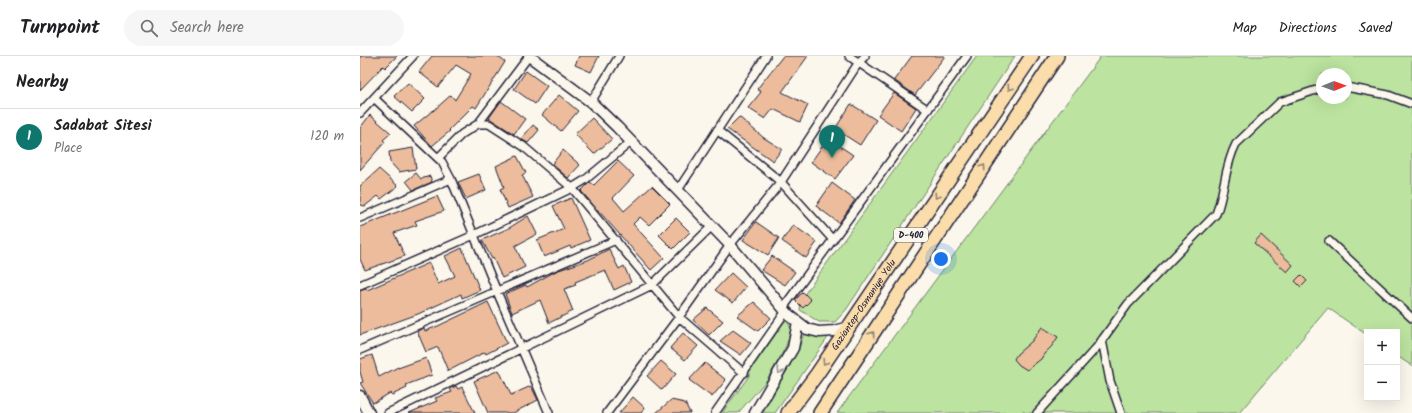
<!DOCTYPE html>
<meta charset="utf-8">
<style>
:root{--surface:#fff;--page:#f6f6f6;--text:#202124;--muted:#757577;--line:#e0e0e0;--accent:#0f766e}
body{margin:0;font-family:Kalam,sans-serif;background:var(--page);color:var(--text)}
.controls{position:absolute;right:12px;bottom:12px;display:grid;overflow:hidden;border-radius:0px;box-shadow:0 4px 16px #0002}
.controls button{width:36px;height:36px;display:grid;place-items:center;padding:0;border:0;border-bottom:1px solid var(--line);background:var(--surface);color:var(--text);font:20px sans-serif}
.compass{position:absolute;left:956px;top:12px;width:36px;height:36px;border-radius:50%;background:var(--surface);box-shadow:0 4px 16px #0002;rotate:89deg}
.you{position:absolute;left:581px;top:203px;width:14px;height:14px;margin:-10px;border:3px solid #fff;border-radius:50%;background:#1a73e8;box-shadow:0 0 0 6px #1a73e833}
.badge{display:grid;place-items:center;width:26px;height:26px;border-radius:50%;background:var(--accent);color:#fff;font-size:13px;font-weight:700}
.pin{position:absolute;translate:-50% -33px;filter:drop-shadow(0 1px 2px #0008)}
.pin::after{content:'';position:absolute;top:21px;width:14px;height:12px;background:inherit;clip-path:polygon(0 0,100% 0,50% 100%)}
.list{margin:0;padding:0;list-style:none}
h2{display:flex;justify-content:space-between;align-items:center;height:52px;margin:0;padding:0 16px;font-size:17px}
h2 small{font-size:13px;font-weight:400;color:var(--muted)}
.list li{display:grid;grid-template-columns:26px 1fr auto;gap:12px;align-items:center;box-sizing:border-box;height:56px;padding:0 16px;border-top:1px solid var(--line)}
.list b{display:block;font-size:15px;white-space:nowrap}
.list p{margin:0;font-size:13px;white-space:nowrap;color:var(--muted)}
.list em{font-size:13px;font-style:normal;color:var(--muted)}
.icon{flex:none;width:22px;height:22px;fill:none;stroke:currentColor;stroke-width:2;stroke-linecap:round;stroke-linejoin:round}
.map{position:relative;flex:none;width:1052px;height:357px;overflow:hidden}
header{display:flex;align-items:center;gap:24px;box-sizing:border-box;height:56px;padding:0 20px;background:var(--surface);border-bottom:1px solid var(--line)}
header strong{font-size:19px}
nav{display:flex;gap:22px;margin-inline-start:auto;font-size:14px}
.search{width:280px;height:36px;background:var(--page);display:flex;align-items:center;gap:10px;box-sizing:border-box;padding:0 14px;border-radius:22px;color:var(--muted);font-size:15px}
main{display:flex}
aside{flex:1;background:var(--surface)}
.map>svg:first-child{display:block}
</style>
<header>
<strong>Turnpoint</strong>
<div class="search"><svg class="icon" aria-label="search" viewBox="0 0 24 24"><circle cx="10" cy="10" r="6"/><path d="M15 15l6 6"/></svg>Search here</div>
<nav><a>Map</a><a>Directions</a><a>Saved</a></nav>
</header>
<main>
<aside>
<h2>Nearby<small></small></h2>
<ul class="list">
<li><span class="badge">1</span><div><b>Sadabat Sitesi</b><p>Place</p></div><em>120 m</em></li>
</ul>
</aside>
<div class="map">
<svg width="1052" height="357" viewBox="0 0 1052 357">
<rect width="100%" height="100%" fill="#fbf7ec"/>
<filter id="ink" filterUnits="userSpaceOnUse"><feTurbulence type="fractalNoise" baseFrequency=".025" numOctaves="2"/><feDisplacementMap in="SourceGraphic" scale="8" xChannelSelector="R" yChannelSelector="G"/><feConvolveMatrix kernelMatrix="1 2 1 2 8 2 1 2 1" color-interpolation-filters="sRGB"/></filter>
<g filter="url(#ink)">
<path fill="#bce39f" stroke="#6f826d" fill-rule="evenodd" d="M617,0H655L486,254L475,266H459L440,254L441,243Z
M741,0H1052V310L1037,300V276H1007V279L968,252L879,357H666L663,355L661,357H477ZM962,18H986V42H962Z
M425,265L428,266L431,273L426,290L418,305L406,325L378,357H362L389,320V316Z
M444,276L469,280L415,357H403L439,293Z"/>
<path fill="#ecbc9c" stroke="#22223b" d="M0,0H37L25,12L23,10L0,34Z
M72,0H137L145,6L116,52L113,50L89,74L90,75L72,90L54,70L72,55H73L91,39L95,44L111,18L96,9L78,31L59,16Z
M219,0H239L231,16L215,9Z
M423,0H448L422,36L448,49L440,66L413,53L405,63L388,52L401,36L397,33Z
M552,0H585L555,39L534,24Z
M166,15L187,30L175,48L154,33Z
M48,27L65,43L52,56L34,40Z
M534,37L556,52L541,75L518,59Z
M199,39L218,55L201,75L182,59Z
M141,45L165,63L154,78L129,62Z
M491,48L516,64L500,89L475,73Z
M10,59L31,77L23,84L25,86L0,114V72Z
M379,61L404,82L422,93L413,105L367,73Z
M232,62L252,83L234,98L215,78Z
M173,69L179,74L168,87L161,83Z
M468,82L493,99L475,123L451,106Z
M53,92L56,113L39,116L30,106L29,96Z
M203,94L220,109L208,122L192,108Z
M157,100L166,117L162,119L173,141L148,152L140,133L144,131L136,110Z
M258,105L274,120L253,142L264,155L292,130L310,148L289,169L280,161L273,168L304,202L291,214L221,135L230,126L234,129Z
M19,113L38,130L21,143L18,140L5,150L0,149V130Z
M56,117L61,123L70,120L72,126L53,134L46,125Z
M119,118L126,134L106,143L98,126Z
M472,127L495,144L479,167L456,150Z
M77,140L84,155L55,165L57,169L34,177L45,200L5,214L0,203V171Z
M211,142L230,184L211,192L210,190L184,201L177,184L204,173L193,150Z
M168,160L177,178L155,190L165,211L142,222L133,202L132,203L122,184L149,172Z
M316,162L330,176L313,193L299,179Z
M396,166L419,182L408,199L383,184Z
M433,169L457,186L446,202L422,185Z
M901,179L933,209L927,216L894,187Z
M102,192L120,234L102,242L101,238L58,258L0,279V234L6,232L7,234L69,207L78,228L95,220L85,200Z
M249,193L259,213L264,210L271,226L254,234L245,214L215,226L216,229L204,233L213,255L189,267L180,244L152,257L145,238L166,229L167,231L196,215L228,204Z
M412,200L435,216L425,229L401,214Z
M371,217L386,231L373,247L355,234Z
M941,219L947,225L941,231L935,225Z
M443,236L451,244L443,252L435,244Z
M128,246L147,287L126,298L125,296L88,315L78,291L66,296L57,275L64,272L65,275L78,270Z
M394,246L411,262L398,275L377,260Z
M347,252L363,265L349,279L333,264Z
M682,271L698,281L692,290L684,298L681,303L667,314L659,309L654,303L657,298L672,285Z
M373,274L391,287L381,299L360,285Z
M323,277L338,290L325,304L310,292Z
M12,299L19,321L38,311V312L66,302L72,319L46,329L47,332L32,339L30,337L13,347L0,327L3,326L0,316V303Z
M301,305L316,318L302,334L287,320Z
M345,307L366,324L352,341L329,324Z
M139,314L151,339L171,330L178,344L153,357H128L114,325Z
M96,330L98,333L102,331L115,357H49L77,345L75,342L92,336L90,333Z
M273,341L285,352L281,357H259Z
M311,344L325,347L330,357H296Z"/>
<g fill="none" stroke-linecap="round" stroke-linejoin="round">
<defs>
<path id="street" d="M489,0L568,54
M986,31L1028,39L1052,48
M14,42L82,106L91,123L138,238L189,357
M231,46L259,0
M0,57L53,0
M118,68L169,0
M357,74L421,126L473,184
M78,102L102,78L118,68H129L163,90L212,132L319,261L384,317
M318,134L406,0
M0,162L91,123
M969,185L1052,262
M0,229L114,179L212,132L225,124L272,85
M423,252L607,0
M742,284L750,325L761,357
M0,294L256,184
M28,357L292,229L352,170
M247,357L319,261L370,189L421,126L499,6L505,0
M355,357L426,255
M677,357L737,291L768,248L856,158C865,136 864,111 876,88L920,46L962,32"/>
<path id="secondary" d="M169,0L231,46L257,71L370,189L429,259L447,273L459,276L474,275L489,271
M0,340L9,357
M395,357L433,292L438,266"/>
<g id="highway">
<path id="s1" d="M428,357L457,318L672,0"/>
<path d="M460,357L697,0"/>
</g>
</defs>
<use href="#street" stroke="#22223b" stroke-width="10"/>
<use href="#secondary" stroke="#22223b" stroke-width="13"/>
<use href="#highway" stroke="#22223b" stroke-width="16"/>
<use href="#street" stroke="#fbf7ec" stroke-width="7"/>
<use href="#secondary" stroke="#fbf7ec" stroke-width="10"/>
<use href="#highway" stroke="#fbddab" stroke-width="13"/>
</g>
<defs><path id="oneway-chevron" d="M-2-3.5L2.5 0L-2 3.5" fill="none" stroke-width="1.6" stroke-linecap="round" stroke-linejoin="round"/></defs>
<g stroke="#8e8073">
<use href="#oneway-chevron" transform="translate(650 32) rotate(124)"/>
<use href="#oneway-chevron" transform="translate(623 111) rotate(-56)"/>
<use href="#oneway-chevron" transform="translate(577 140) rotate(124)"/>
<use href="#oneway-chevron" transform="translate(512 278) rotate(-56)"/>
<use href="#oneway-chevron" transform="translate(465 306) rotate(124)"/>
</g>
<use stroke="#99979c" href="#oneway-chevron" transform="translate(420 315) rotate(121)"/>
</g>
<g text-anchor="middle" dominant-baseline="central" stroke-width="3" stroke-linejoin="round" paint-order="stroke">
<rect fill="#fbf7ec" stroke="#636270" stroke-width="1" x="534" y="172" width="34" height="14" rx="3"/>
<g font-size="9" font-weight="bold" fill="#22223b">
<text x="551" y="179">D-400</text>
</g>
<g font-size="10" fill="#22223b" stroke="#fbf7ec">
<text stroke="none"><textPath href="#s1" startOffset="132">Gaziantep-Osmaniye Yolu</textPath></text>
</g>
</g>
</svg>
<div class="controls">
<button>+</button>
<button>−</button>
</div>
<svg class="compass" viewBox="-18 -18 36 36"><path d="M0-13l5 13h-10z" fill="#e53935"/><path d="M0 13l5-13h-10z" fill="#757577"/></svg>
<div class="you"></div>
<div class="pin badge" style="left:472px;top:102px">1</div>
</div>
</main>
